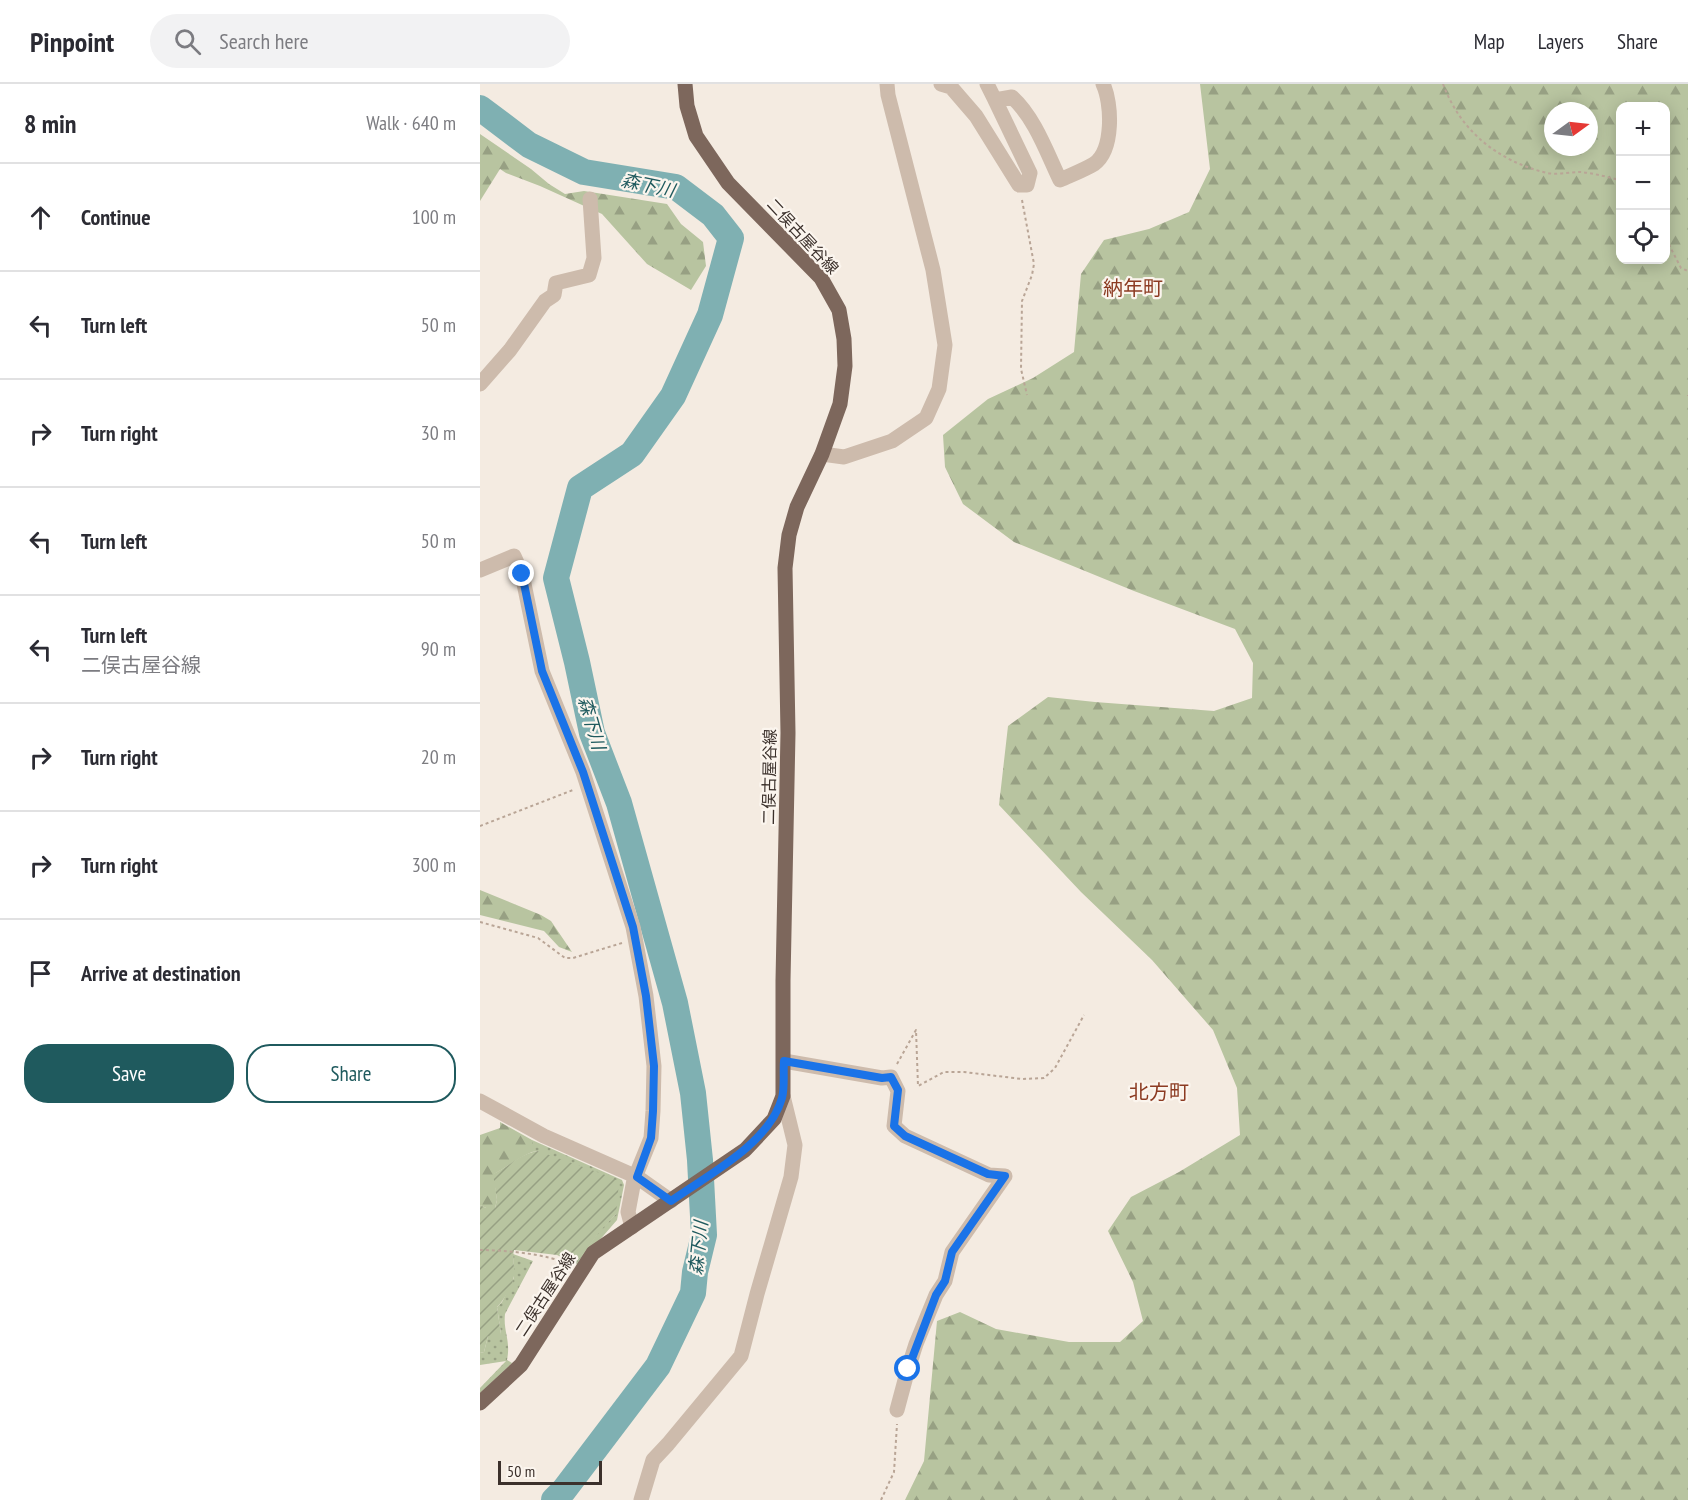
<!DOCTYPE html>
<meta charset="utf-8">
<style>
:root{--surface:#fff;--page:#f2f2f3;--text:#2b2b33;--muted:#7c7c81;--line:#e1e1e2;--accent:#1f5a5e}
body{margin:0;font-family:"PT Sans Narrow","Noto Sans JP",sans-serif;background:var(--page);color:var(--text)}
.controls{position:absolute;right:18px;top:18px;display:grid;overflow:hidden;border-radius:12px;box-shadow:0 3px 15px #0003}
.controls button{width:54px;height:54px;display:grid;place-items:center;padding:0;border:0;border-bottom:2px solid var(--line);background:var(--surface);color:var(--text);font:30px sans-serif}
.compass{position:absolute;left:1064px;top:18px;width:54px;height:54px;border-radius:50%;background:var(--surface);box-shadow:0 3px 15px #0003;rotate:75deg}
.scale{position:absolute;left:18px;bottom:15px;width:104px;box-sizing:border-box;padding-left:6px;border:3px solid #3b302b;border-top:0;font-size:16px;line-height:21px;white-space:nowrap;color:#3b302b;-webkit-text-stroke:4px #fbf5ee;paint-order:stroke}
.stop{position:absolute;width:18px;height:18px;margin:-14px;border:4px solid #1a73e8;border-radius:50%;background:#fff}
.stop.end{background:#1a73e8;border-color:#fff;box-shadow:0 2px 6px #0008}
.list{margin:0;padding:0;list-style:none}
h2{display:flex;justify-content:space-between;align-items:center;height:78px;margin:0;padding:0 24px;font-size:26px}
h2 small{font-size:20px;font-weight:400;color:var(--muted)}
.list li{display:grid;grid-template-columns:39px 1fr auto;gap:18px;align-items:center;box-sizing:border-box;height:108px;padding:0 24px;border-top:2px solid var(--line)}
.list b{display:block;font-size:22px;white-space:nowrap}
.list p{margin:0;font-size:20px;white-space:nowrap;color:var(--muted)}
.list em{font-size:20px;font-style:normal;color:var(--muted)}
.actions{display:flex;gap:12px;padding:18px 24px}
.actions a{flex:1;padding:14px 0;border:2px solid var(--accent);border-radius:24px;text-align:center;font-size:21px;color:var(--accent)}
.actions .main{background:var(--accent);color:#fff}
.icon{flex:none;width:33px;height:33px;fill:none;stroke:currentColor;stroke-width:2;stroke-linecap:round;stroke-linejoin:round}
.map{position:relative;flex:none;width:1208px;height:1416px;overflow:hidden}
header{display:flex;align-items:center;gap:36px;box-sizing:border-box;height:84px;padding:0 30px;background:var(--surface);border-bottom:2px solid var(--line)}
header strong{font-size:28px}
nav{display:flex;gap:33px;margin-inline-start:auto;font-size:21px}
.search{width:420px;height:54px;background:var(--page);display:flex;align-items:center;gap:15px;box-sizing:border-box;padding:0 21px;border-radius:33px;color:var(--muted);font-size:22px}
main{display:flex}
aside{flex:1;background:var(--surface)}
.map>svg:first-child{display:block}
</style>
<header>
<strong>Pinpoint</strong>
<div class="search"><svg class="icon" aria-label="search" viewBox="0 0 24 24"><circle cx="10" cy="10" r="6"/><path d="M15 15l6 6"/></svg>Search here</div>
<nav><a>Map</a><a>Layers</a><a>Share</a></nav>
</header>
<main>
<aside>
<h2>8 min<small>Walk · 640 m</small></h2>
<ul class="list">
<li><svg class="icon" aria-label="ahead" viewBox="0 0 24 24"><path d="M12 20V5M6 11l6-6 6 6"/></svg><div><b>Continue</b></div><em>100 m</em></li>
<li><svg class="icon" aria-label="left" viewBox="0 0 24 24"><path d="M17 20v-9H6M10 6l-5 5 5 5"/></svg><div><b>Turn left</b></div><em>50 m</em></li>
<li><svg class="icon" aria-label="right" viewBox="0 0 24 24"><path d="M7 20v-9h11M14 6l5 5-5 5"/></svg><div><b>Turn right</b></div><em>30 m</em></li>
<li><svg class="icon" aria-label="left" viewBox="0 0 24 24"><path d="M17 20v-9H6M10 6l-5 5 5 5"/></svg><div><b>Turn left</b></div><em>50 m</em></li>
<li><svg class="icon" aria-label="left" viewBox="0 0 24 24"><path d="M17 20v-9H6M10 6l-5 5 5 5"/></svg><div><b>Turn left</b><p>二俣古屋谷線</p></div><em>90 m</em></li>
<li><svg class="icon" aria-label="right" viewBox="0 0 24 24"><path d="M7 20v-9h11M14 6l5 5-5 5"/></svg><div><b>Turn right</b></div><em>20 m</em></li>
<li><svg class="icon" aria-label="right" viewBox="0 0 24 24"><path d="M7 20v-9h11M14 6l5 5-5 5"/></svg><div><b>Turn right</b></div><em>300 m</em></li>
<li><svg class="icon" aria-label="arrive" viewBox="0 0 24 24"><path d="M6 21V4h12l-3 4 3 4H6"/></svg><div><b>Arrive at destination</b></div></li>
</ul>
<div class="actions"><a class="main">Save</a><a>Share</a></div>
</aside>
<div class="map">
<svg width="1208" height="1416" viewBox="0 0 1208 1416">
<defs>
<pattern id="grass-dots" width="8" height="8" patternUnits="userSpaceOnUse" patternTransform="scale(1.5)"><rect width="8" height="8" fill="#b8c4a0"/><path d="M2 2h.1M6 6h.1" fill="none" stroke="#97a083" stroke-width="1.8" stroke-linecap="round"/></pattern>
<pattern id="forest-firs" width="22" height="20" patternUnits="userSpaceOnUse" patternTransform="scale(1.5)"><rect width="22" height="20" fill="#b8c4a0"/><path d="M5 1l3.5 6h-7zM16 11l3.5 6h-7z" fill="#97a083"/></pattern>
<pattern id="garden-furrows" width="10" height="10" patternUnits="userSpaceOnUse" patternTransform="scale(1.5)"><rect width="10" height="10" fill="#b8c4a0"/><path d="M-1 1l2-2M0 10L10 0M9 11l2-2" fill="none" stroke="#97a083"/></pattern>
</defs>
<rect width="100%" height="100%" fill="#f4ebe1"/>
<path fill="url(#grass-dots)" d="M52,1056L142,1096L144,1101L137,1136L98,1181L96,1180L120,1146L136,1130L58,1067L52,1068Z
M33,1170L53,1177L25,1230C23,1248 31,1256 27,1276L32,1279L0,1309V1304L26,1277L0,1281V1269L4,1268L8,1252L21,1250L17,1223L22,1218L34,1194Z"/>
<path fill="url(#forest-firs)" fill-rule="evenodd" d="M720,0H1208V1416H425L444,1377L457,1237L480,1228L516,1245L589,1258H640L663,1237L653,1198L628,1147L651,1113L699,1088L760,1051L757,1004L733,946L672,876L601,808L519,721L528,642L568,613L615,618L734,627L772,614L773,579L755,545L654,507L534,458L483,420L465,383L463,351L508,315L553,294L594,268L601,190L624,156L669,145L709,128L730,85ZM1186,22V176H1140V22ZM1073,27H1109V63H1073Z
M0,50L51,85L69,100L85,110L104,107L187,120L201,140L223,158L226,182L211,206L167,180L122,130L60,102L26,89L20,85L0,117Z
M0,806L61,831L71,837L92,868L79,863L64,847L0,831Z
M20,1038L52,1056V1068C38,1074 27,1083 14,1090L17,1116L15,1124H6L0,1121V1051L20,1044Z"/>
<path fill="url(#garden-furrows)" d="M58,1067L131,1093L139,1098L136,1130L120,1147L96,1180L77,1171L34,1166C32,1175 35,1183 34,1192C33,1201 24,1216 17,1223L21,1250L16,1256L8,1252L4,1268L0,1269V1121L6,1124H15L17,1116L13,1090C29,1083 41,1069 58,1067Z"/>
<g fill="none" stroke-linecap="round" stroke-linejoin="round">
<path stroke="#7fb0b2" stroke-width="26" d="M0,24L49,61L104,88L196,103L233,131L251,154L230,231L193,312L152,370L100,404L76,494L97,578L112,649L139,719L195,919L213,1009L220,1076L224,1151L215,1188L213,1209L178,1282L84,1406L74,1416"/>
<path stroke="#b9a596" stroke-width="2" stroke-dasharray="3 3" stroke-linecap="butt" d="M963,0C981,48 1018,77 1067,89C1077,91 1089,88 1100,88C1113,89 1127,93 1140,96
M542,116L554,180L552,191L542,217L541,285L547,311
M1186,155L1201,184L1208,187
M1208,311V312
M0,742L93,706
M0,838L58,854L85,874H93L142,859
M417,980L436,946L438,1002L464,988H484L542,995L564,994L575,984L604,931
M0,1166C23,1166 68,1170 88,1180
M401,1416L414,1388L417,1340"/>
<path stroke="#cdbbac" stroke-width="15" d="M461,0L471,3L496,32L539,101H547L550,89L515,16
M507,0L515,16L532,13C555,34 567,69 580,96C591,91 604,86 614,80C634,66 632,19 623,0
M0,300L30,266L65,217L74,211L76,199L109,191L114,174L110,115
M342,370L364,373L412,357L446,334L459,305L465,261L453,186L408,11L407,0
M0,486L34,472L42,490L62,587L103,688L153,843L166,912L174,982L173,1027L171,1054L154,1096L148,1128L152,1143
M304,977L402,994L411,993L418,1007L414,1042L425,1052L509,1091L525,1092L472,1168L465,1197L456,1211L436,1260L428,1285L417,1326
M0,1017L64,1052L157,1093L191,1117
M161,1416L173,1376L188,1360L261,1272L277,1210L311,1093L315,1061L303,1012"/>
<path stroke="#7d675c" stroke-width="15" d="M0,1319L41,1281L113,1169L265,1066L294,1035L303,1012V897L308,649L305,484L309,451L317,423L342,370L360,320L365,282L364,255L359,226L341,194L248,99L216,52L207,22L205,0"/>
</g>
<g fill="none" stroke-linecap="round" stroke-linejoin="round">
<path stroke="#1a73e8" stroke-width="8" d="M42,490L62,587L103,688L153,843L166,912L174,982L173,1027L171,1054L157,1093L191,1117C228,1091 289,1060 302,1014C305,1003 303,988 304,977L402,994L411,993L418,1006L414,1042L425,1052L508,1090L525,1092L472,1168L465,1197L456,1211L428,1285"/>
</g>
<g text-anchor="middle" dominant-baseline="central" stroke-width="4.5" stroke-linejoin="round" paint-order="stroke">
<g font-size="16" fill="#3b302b" stroke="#fbf5ee">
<text transform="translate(323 152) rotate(47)">二俣古屋谷線</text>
<text transform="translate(289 693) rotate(-89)">二俣古屋谷線</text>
<text transform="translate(65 1210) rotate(-57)">二俣古屋谷線</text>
</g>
<g font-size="18" font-style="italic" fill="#1f5a5e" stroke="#fbf5ee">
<text transform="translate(168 101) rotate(12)">森下川</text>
<text transform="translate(112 639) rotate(74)">森下川</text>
<text transform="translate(218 1164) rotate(-84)">森下川</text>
</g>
<g font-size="20" fill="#8c3b22" stroke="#fbf5ee">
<text x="653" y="204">納年町</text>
<text x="679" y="1008">北方町</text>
</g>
</g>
</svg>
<div class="controls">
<button>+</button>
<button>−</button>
<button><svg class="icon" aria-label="locate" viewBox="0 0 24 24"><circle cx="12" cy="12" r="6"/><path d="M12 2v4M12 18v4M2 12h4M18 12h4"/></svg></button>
</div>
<svg class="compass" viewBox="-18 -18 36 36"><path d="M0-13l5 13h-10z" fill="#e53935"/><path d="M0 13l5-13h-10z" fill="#7c7c81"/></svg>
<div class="scale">50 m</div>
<div class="stop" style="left:428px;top:1285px"></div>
<div class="stop end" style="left:42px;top:490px"></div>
</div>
</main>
